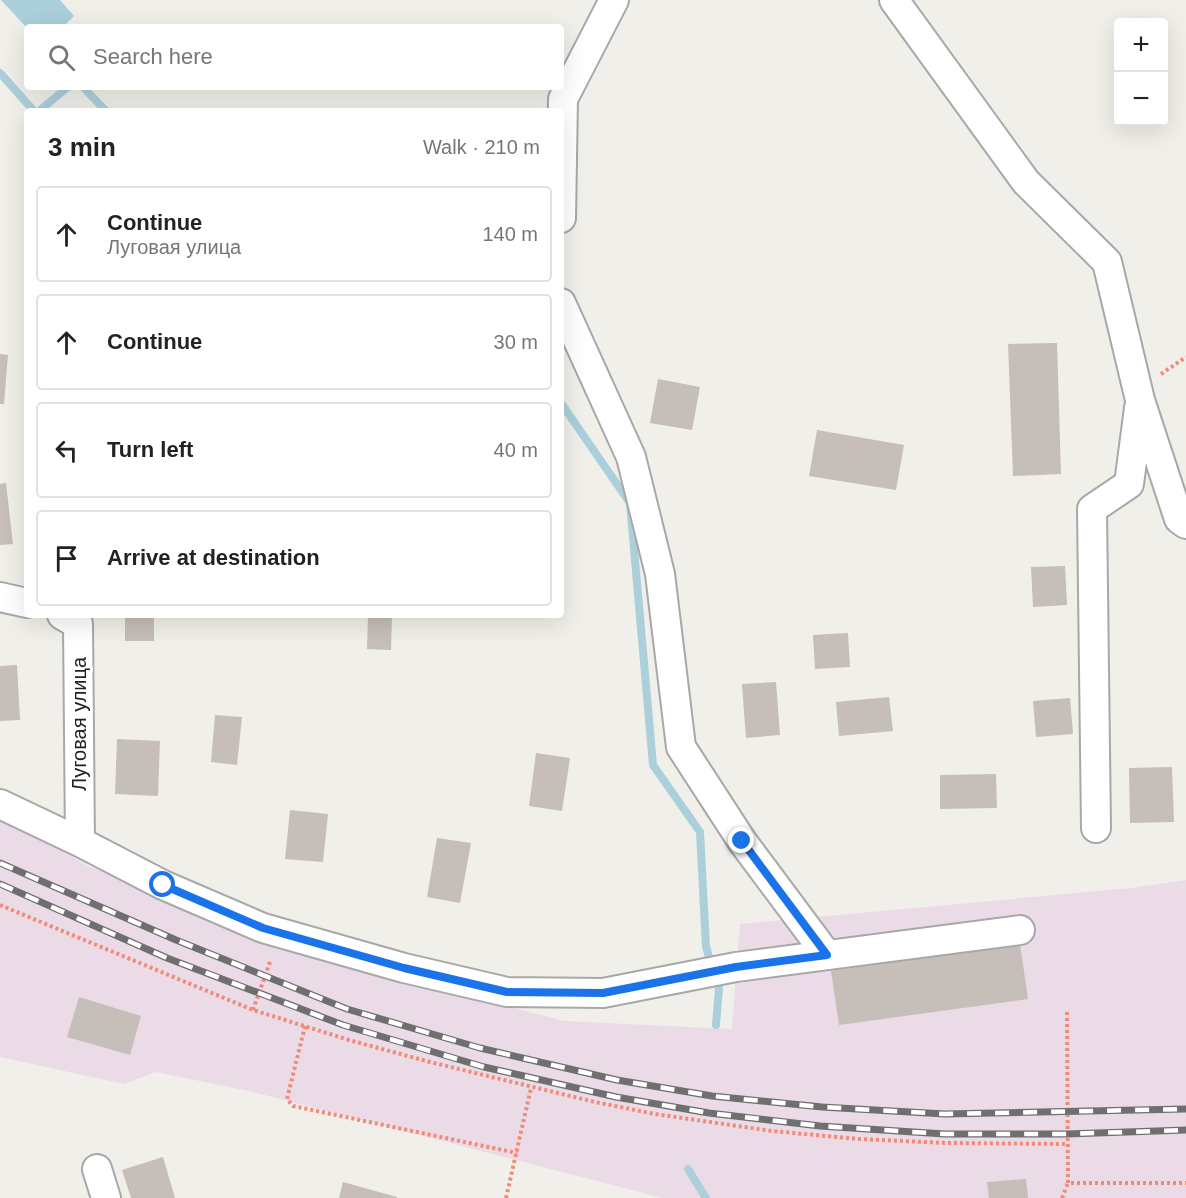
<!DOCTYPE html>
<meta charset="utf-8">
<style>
:root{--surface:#fff;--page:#f6f6f6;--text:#222;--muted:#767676;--line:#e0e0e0}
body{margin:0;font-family:Arial,sans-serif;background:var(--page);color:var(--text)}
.controls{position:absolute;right:18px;top:18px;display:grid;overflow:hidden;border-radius:6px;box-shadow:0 6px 24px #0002}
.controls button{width:54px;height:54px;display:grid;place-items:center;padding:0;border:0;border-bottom:2px solid var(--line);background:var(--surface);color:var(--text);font:30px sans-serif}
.stop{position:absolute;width:18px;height:18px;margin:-14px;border:4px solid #1a73e8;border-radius:50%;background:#fff}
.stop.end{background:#1a73e8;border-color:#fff;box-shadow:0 2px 6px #0008}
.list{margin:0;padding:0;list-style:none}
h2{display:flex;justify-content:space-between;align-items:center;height:78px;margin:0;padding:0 24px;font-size:26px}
h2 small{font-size:20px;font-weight:400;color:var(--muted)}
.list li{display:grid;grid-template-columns:39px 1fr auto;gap:18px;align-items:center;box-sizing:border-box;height:96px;margin:0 12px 12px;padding:0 12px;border:2px solid var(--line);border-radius:6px}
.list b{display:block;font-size:22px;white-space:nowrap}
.list p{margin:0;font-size:20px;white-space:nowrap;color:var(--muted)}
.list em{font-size:20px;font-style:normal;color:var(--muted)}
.icon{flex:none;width:33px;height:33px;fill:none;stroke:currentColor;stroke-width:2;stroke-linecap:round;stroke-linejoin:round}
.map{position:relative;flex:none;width:1186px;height:1198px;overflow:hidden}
.search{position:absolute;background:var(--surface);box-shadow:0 6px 24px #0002;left:24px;top:24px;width:540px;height:66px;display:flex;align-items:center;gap:15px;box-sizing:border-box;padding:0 21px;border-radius:6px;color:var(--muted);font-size:22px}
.panel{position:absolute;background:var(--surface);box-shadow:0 6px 24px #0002;left:24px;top:108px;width:540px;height:510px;border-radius:6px}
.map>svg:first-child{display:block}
</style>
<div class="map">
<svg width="1186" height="1198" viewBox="0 0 1186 1198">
<rect width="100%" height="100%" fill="#f1efe9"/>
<path fill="#eadbe6" d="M0,816L90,867L359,967L564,1021L732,1029L740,924L1131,888L1186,880V1198H663L249,1091L156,1072L124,1084L0,1057Z"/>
<path fill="#accfdc" d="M1,0H60L74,16L63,27L27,28Z"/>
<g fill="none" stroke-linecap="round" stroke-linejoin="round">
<path stroke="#accfdc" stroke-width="8" d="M0,73L34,111
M83,87L106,111
M39,111L68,87
M561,403L630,503L653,765L700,832L706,947L719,988L716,1025
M688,1169L706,1198"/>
</g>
<path fill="#c6beb8" d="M1057,343L1061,474L1013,476L1008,344Z
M0,354L8,355L4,404H0Z
M658,379L700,387L692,430L650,423Z
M817,430L904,445L896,490L809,476Z
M6,483L13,544L0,545V484Z
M1065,566L1067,605L1033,607L1031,567Z
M125,615H154V641H125Z
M368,615H392L391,650L367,649Z
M848,633L850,667L815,669L813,635Z
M17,665L20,720L0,721V666Z
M776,682L780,735L746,738L742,684Z
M889,697L893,731L839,736L836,702Z
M1070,698L1073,734L1036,737L1033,701Z
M215,715L242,717L237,765L211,762Z
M117,739L160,741L158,796L115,794Z
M536,753L570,758L562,811L529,806Z
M1172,767L1174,822L1130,823L1129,768Z
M996,774L997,808L940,809V775Z
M290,810L328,814L323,862L285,859Z
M437,838L471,843L460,903L427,897Z
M1020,944L1028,999L839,1025L831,971Z
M79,997L141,1016L130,1055L67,1037Z
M163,1157L175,1198H131L122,1170Z
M1026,1179L1028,1198H989L987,1182Z
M343,1182L397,1197V1198H339Z"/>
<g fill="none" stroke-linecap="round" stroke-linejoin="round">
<defs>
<path id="minor" d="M894,0L1026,182L1107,262L1140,400L1179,519L1186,524
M561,218L563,99L614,0
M561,303L631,457L660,574L681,747L742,841L827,955
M0,597L27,603
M62,615L78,624L80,842
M0,804L80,842L163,885L263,928L404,968L507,992L603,993L736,967L1020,930
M1096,828L1092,509L1129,484L1139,408
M97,1169L106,1198"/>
</defs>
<use href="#minor" stroke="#a8a8a8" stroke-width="32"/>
<path stroke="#f38977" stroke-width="4" stroke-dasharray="3 3" stroke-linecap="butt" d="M1161,374L1186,357
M0,905L253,1010L349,1040L430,1062L595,1102L655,1114L772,1131L859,1139L947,1143L1067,1144
M253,1010L271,959
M1067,1012L1068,1183H1186
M305,1026L287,1099L293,1106L517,1153
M506,1198L531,1088
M1062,1198L1068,1183"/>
<use href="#minor" stroke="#fff" stroke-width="28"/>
<defs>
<path id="rail" d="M0,863L176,940L347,1009L480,1048L617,1080L712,1096L822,1107L945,1114L1186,1109
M0,884L167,958L343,1025L484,1067L616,1097L709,1113L820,1126L945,1134H1067L1186,1130"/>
</defs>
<use href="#rail" stroke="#6f6f6f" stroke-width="7"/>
<use href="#rail" stroke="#fff" stroke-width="4.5" stroke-dasharray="14" stroke-linecap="butt"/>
</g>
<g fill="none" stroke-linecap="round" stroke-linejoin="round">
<path stroke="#1a73e8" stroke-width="8" d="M163,885L263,928L404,968L507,992L603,993L736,967L827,955L742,841"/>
</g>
<g text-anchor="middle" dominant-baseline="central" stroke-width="6" stroke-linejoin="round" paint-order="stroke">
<g font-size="20" fill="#212121" stroke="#fff">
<text transform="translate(79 724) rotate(-90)">Луговая улица</text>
</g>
</g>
</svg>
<div class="controls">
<button>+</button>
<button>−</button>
</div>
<div class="stop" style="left:163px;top:885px"></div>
<div class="stop end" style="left:742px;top:841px"></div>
<div class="search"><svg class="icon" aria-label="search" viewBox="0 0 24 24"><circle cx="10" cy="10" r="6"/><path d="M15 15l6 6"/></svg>Search here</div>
<section class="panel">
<h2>3 min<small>Walk · 210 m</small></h2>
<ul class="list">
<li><svg class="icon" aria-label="ahead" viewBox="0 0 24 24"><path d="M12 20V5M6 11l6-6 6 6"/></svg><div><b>Continue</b><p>Луговая улица</p></div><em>140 m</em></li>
<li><svg class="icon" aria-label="ahead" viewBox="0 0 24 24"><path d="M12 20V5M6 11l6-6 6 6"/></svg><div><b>Continue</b></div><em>30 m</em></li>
<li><svg class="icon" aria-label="left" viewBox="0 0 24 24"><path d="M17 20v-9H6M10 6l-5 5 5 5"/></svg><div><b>Turn left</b></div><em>40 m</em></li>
<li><svg class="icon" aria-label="arrive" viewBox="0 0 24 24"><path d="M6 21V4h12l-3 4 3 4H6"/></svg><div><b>Arrive at destination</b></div></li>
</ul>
</section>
</div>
